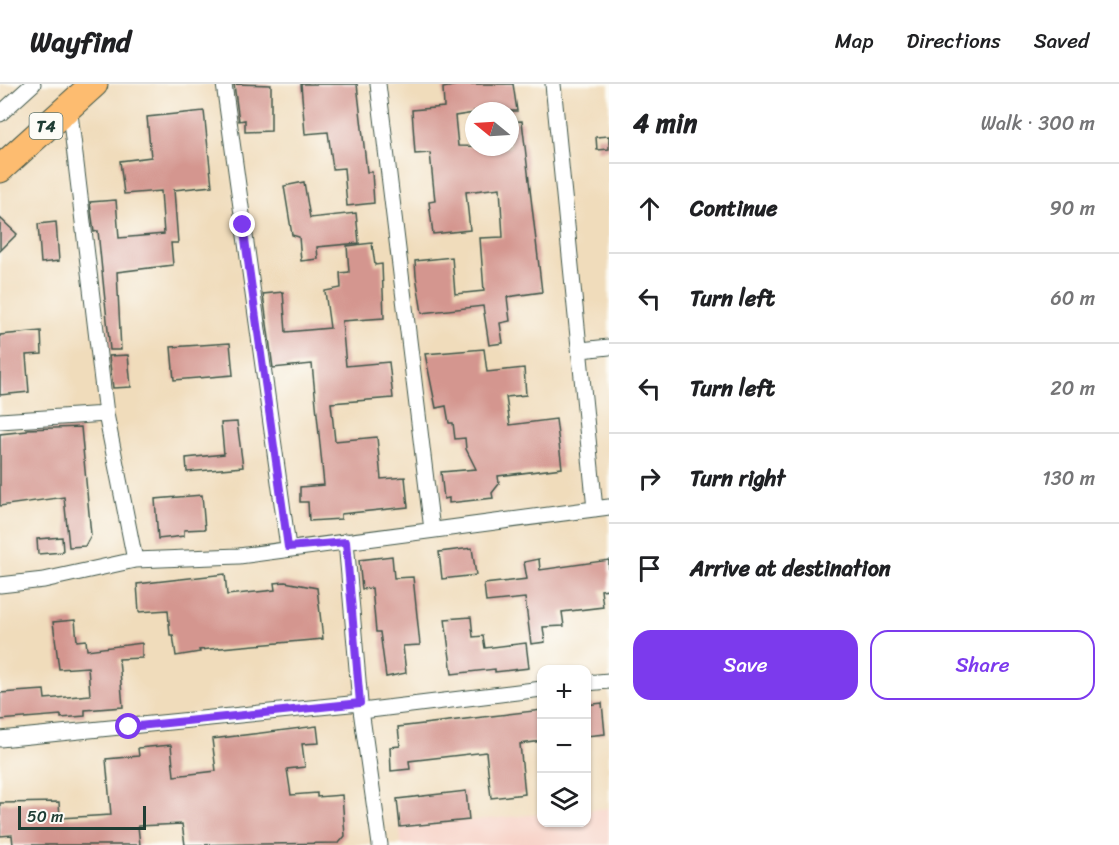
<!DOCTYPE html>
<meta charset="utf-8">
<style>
:root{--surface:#fff;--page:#f6f6f6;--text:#202124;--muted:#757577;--line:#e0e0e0;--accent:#7c3aed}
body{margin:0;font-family:Sriracha,sans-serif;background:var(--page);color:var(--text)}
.controls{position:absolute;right:18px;bottom:18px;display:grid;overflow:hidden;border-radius:12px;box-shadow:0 2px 4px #0004}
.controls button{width:54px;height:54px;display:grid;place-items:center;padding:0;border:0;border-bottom:2px solid var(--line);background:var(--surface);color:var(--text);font:30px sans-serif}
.compass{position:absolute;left:465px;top:18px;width:54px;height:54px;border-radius:50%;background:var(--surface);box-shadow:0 2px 4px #0004;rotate:288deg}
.scale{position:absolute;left:18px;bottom:15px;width:128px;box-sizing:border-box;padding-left:6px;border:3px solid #1f3d34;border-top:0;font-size:16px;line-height:21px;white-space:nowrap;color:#1f3d34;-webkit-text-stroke:4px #fdfcf7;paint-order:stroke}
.stop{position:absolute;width:18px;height:18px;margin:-14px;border:4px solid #7c3aed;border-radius:50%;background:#fff}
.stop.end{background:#7c3aed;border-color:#fff;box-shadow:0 2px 6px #0008}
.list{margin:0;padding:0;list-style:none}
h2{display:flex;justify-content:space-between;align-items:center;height:78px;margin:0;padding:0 24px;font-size:26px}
h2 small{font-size:20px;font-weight:400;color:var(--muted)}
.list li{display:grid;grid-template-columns:39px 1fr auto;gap:18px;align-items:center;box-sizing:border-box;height:90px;padding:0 24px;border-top:2px solid var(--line)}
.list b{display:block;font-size:22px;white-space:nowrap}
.list em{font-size:20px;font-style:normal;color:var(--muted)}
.actions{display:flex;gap:12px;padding:18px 24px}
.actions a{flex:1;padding:14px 0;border:2px solid var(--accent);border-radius:18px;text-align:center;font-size:21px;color:var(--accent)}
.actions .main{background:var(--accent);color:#fff}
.icon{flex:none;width:33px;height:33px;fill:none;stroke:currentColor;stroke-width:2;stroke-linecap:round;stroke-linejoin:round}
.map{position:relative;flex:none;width:609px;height:761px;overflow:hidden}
header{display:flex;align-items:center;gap:36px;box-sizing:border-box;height:84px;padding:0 30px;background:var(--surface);border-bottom:2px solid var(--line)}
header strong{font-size:28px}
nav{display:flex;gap:33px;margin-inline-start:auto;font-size:21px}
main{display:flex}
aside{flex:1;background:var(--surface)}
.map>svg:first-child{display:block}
</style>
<header>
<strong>Wayfind</strong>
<nav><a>Map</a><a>Directions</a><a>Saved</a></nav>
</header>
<main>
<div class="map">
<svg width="609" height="761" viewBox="0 0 609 761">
<rect width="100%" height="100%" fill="#fdfcf7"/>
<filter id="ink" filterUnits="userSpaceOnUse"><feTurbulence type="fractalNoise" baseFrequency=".0167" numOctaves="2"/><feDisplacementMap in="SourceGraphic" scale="12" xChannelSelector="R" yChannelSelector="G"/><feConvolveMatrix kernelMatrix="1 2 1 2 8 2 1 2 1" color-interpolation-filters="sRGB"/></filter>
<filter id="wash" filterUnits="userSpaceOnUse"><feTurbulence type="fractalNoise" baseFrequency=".008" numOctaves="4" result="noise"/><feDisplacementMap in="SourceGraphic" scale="24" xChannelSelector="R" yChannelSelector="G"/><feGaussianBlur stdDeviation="1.35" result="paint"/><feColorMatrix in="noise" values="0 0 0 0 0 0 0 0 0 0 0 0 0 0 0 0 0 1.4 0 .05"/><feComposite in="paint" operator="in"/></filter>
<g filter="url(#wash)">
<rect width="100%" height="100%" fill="#f0dcbb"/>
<path fill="#f7d1c6" d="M609,724V761H401L400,743L541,730L542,738H586L587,726Z"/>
<g id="blocks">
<path fill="#d4968f" d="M234,0L271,1V47L245,48V36L239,37Z
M301,0H357L367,88H372L374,119L347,122L344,84L333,85L328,48L305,50Z
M462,0H513L517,27H474V29L455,32L458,62L510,63V38L522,37L542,208L507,213L510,237L500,239L503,259L489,261L483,222L422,229L416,192L415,177L452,173L455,210L484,207L480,154L503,153L500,104L466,108L470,146L433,150L429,118L435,117L430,69L415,70L412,26L444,23L443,4Z
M204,27L212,102L174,106L178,159H171L173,181L117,188L121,266H110L98,147L94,148L90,118L116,116L119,154L164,150L161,107L124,110L120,77L151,73L147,33Z
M609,52V65L597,66L596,53Z
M304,98L310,134L356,129L359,159L317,163L318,175L301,177L299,153L292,151L284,102Z
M0,134L17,150L0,167Z
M56,138L59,177L41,179L38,140Z
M372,159L375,181L382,180L384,234L342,237L346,282L389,278L393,314L331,319L335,357L377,353L381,395L405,393L408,423L341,430V435L309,437L308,418H300V403L324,401L312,280L273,284L263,210L283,208L286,248L330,244L325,207L341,204L340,189L349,188L347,162Z
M41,247L42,270L26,271L29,308L0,311V251Z
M230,259L233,291L174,296L171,263Z
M484,265L487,288L524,284L526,311L506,313L510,341L556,335L562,384L498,392L499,400L492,409L493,414L449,419V414L444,415L441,388L476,385L466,365L465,354L455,355L453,339H449L446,322L436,324L425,270Z
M128,271L131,303L113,304L109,272Z
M237,338L243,383L187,388L186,374L224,370L221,339Z
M81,343L91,451L85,462L69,463L64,413L0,422V350L27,347V345Z
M202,411L205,445L184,446V452L158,455L155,415Z
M62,453L63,468L38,470L37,455Z
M472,464L476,491L442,495L439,468Z
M392,472L394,494L413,493L420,561L403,562L406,589L386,593L380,548H376L372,504L362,505L359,476Z
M539,475L540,486L609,476V505L601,506L603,523L562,528L564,542L543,543L545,558L531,560L525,514L486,518L484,500L527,495L524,478Z
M225,490L227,511L275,506L274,499L285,498L317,504L323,555L199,566L200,568L176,572L173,551H170L168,526L139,528L137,500Z
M471,533L473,553L483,552L485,564L526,559L529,584L495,588V585L452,590L445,535Z
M75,536L77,557L86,556L87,566L142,559V574L119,575L123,623L85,626V632L61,634V631L0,636V609L44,606L45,615L90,611L88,583L59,585L53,538Z
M602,619L605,650L586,652V621Z
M542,626V657L520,660L525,710L491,714L486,668L409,677L410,685L391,687L390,663L400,662L398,643Z
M317,642L319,659L302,660L305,683L287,685L291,711L317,709V713L342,711L345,752L339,759L185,761L182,740L138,742L140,761H13L12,751L0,752V719L59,718L60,734L111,731L106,675L139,672L138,664L171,661L174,692L216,687L212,655Z
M466,707L469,736L400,743L397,715Z"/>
</g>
</g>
<g filter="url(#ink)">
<use href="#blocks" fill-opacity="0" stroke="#3e5548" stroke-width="1.5"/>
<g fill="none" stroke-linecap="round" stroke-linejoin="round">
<defs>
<path id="street" d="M224,0L288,463
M378,0L432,446
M553,0L595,425
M69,21L106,330L135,476
M0,30L33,0
M581,266L609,263
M0,337L106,330
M346,457L360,619L380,761
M0,501L44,496L135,476L239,472L609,423
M586,599L609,597
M362,627L542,605
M0,655L360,619"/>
<path id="highway" d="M0,85L94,0"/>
</defs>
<use href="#street" stroke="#3e5548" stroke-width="17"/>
<use href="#highway" stroke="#3e5548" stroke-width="29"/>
<use href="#street" stroke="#fff" stroke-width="15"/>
<use href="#highway" stroke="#fdbc70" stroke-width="27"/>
</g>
</g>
<g fill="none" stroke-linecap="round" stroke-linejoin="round" filter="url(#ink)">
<path stroke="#7c3aed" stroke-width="8" d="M129,643L360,619L346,458L288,463L243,141"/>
</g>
<g text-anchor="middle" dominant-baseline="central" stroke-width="4.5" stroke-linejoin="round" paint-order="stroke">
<rect fill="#fdfcf7" stroke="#62766e" stroke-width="1.5" x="29.5" y="29" width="33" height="26" rx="4.5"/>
<g font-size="16" font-weight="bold" fill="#1f3d34">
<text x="46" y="42">T4</text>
</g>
</g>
</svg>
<div class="controls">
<button>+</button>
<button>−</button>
<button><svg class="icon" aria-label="layers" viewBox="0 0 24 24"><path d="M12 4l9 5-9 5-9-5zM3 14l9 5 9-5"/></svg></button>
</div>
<svg class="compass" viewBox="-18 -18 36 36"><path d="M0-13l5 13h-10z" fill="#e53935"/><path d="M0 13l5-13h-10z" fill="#757577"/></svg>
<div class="scale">50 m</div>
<div class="stop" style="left:129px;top:643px"></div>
<div class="stop end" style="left:243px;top:141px"></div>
</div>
<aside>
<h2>4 min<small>Walk · 300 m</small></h2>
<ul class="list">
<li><svg class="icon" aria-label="ahead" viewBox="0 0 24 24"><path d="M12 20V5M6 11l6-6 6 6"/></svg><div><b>Continue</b></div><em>90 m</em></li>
<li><svg class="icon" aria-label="left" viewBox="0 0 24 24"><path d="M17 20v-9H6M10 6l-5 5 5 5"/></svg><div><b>Turn left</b></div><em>60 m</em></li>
<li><svg class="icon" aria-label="left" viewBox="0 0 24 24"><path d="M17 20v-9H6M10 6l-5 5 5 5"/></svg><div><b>Turn left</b></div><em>20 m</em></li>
<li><svg class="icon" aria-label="right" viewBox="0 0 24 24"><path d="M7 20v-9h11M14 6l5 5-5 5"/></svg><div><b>Turn right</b></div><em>130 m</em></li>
<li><svg class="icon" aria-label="arrive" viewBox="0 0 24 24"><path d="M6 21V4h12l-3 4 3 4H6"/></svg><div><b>Arrive at destination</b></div></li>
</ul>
<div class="actions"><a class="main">Save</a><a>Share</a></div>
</aside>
</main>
